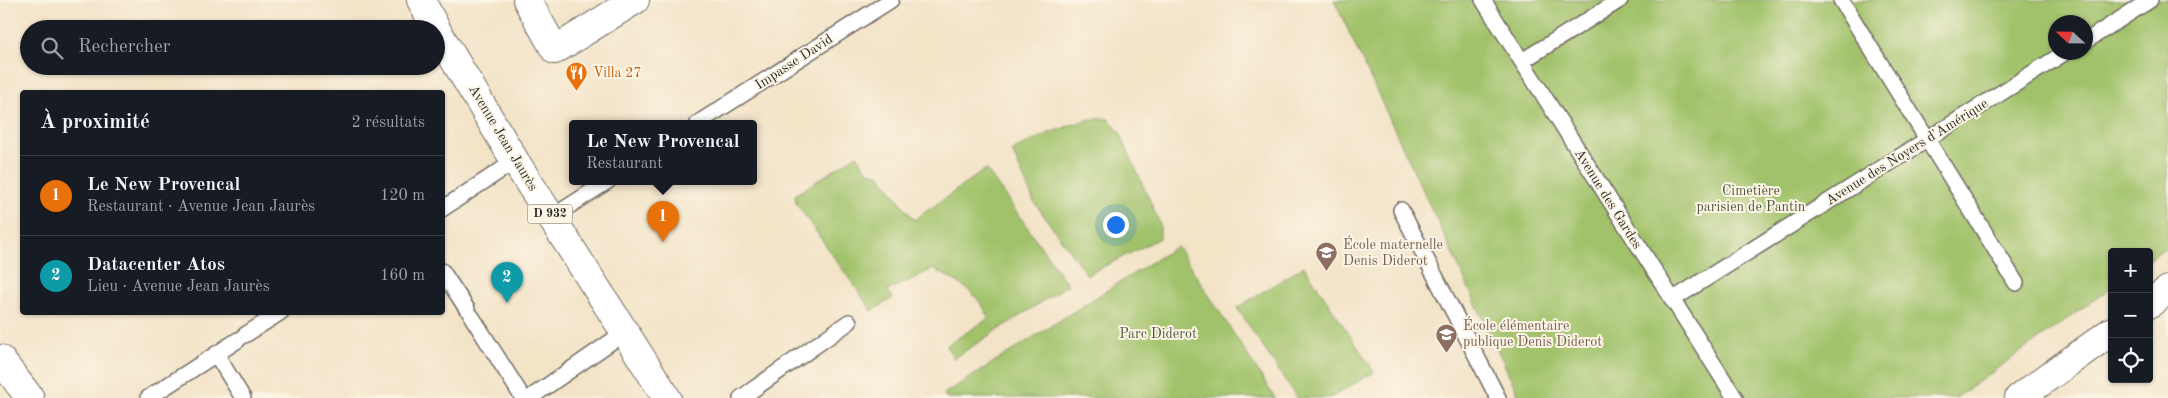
<!DOCTYPE html>
<html lang="fr">
<meta charset="utf-8">
<style>
:root{--surface:#171b24;--page:#20242c;--text:#f1f3f6;--muted:#9ea1a6;--line:#363941;--accent:#d690ce}
body{margin:0;font-family:"Old Standard TT",serif;background:var(--page);color:var(--text)}
.controls{position:absolute;right:15px;bottom:15px;display:grid;overflow:hidden;border-radius:5px;box-shadow:0 1px 4px #0004}
.controls button{width:45px;height:45px;display:grid;place-items:center;padding:0;border:0;border-bottom:1px solid var(--line);background:var(--surface);color:var(--text);font:25px sans-serif}
.compass{position:absolute;left:2048px;top:15px;width:45px;height:45px;border-radius:50%;background:var(--surface);box-shadow:0 1px 4px #0004;rotate:292deg}
.you{position:absolute;left:1115px;top:224px;width:18px;height:18px;margin:-12px;border:4px solid #fff;border-radius:50%;background:#1a73e8;box-shadow:0 0 0 8px #1a73e833}
.badge{display:grid;place-items:center;width:32px;height:32px;border-radius:50%;background:var(--accent);color:#fff;font-size:16px;font-weight:700}
.pin{position:absolute;translate:-50% -41px;filter:drop-shadow(0 1px 2px #0008)}
.pin::after{content:'';position:absolute;top:26px;width:18px;height:15px;background:inherit;clip-path:polygon(0 0,100% 0,50% 100%)}
.popup{position:absolute;left:569px;top:120px;width:188px;height:65px;box-sizing:border-box;display:grid;place-content:center;border-radius:5px;background:var(--surface);filter:drop-shadow(0 1px 4px #0005);font-size:16px;white-space:nowrap;color:var(--muted)}
.popup b{font-size:19px;color:var(--text)}
.popup::after{content:'';position:absolute;left:50%;top:100%;margin-left:-10px;border:10px solid transparent;border-top-color:var(--surface)}
.list{margin:0;padding:0;list-style:none}
h2{display:flex;justify-content:space-between;align-items:center;height:65px;margin:0;padding:0 20px;font-size:21px}
h2 small{font-size:16px;font-weight:400;color:var(--muted)}
.list li{display:grid;grid-template-columns:32px 1fr auto;gap:15px;align-items:center;box-sizing:border-box;height:80px;padding:0 20px;border-top:1px solid var(--line)}
.list b{display:block;font-size:19px;white-space:nowrap}
.list p{margin:0;font-size:16px;white-space:nowrap;color:var(--muted)}
.list em{font-size:16px;font-style:normal;color:var(--muted)}
.icon{flex:none;width:28px;height:28px;fill:none;stroke:currentColor;stroke-width:2;stroke-linecap:round;stroke-linejoin:round}
.map{position:relative;flex:none;width:2168px;height:398px;overflow:hidden}
.search{position:absolute;background:var(--surface);box-shadow:0 1px 4px #0004;left:20px;top:20px;width:425px;height:55px;display:flex;align-items:center;gap:12px;box-sizing:border-box;padding:0 18px;border-radius:28px;color:var(--muted);font-size:19px}
.panel{position:absolute;background:var(--surface);box-shadow:0 1px 4px #0004;left:20px;top:90px;width:425px;height:225px;border-radius:5px}
.map>svg:first-child{display:block}
</style>
<div class="map">
<svg width="2168" height="398" viewBox="0 0 2168 398">
<rect width="100%" height="100%" fill="#fcf5e5"/>
<filter id="ink" filterUnits="userSpaceOnUse"><feTurbulence type="fractalNoise" baseFrequency=".02" numOctaves="2"/><feDisplacementMap in="SourceGraphic" scale="10" xChannelSelector="R" yChannelSelector="G"/><feConvolveMatrix kernelMatrix="1 2 1 2 8 2 1 2 1" color-interpolation-filters="sRGB"/></filter>
<filter id="wash" filterUnits="userSpaceOnUse"><feTurbulence type="fractalNoise" baseFrequency=".0096" numOctaves="4" result="noise"/><feDisplacementMap in="SourceGraphic" scale="20" xChannelSelector="R" yChannelSelector="G"/><feGaussianBlur stdDeviation="1.12" result="paint"/><feColorMatrix in="noise" values="0 0 0 0 0 0 0 0 0 0 0 0 0 0 0 0 0 1.4 0 .05"/><feComposite in="paint" operator="in"/></filter>
<g filter="url(#wash)">
<rect width="100%" height="100%" fill="#f3e3c7"/>
<path fill="#a1c26a" stroke="#66764a" fill-rule="evenodd" d="M1334,0H2168V247L2149,260V252H2112V287L1956,398H1520ZM2056,22H2086V52H2056Z
M1089,119H1109L1120,133L1160,224V238L1087,275L1034,202L1012,151L1049,133Z
M857,155L867,170L880,175L914,220L986,169L1068,285L954,358L946,346L989,318C978,292 957,281 933,269L887,291L893,298L872,311L796,203L795,195Z
M1177,246L1275,398H947L944,394Z
M1304,266L1374,372L1330,398H1297L1237,308Z"/>
</g>
<g filter="url(#ink)">
<g fill="none" stroke-linecap="round" stroke-linejoin="round">
<defs>
<path id="service" d="M1483,0L1735,398
M1841,0L2016,283
M2086,41L2150,0
M1522,61L1620,0
M698,123L891,0
M442,209L515,161
M1401,210L1498,398
M552,217L608,181
M442,271L467,309
M1672,300L2066,52
M472,317L523,398
M245,335L281,312
M216,354L243,398
M148,398L238,340
M530,398L625,332
M741,398L849,322"/>
<path id="minor" d="M527,0L555,50L635,0
M2149,304L2168,290
M0,359L30,398
M2019,398L2112,331"/>
<path id="primary" d="M421,0L436,29
M436,29L515,161L667,398"/>
</defs>
<use href="#service" stroke="#716b62" stroke-width="18"/>
<use href="#minor" stroke="#716b62" stroke-width="30"/>
<use href="#primary" stroke="#716b62" stroke-width="30"/>
<use href="#service" stroke="#fff" stroke-width="15"/>
<use href="#minor" stroke="#fff" stroke-width="28"/>
<use href="#primary" stroke="#fff" stroke-width="28"/>
</g>
</g>
<defs>
<symbol id="restaurant-pin" viewBox="-11 -11 22 30"><path d="M0 17L-7.5 6A9.5 9.5 0 1 1 7.5 6Z" fill="#e8710a" stroke="#fcf5e5"/><path d="M-5-6h1v4h1v-4h1v4h1v-4h1v5L-1.5 .5V6h-2V.5L-5-1ZM5-6V6H3V1.5H1.5Q1.5-4 5-6Z" fill="#fff"/></symbol>
<symbol id="school-pin" viewBox="-11 -11 22 30"><path d="M0 17L-7.5 6A9.5 9.5 0 1 1 7.5 6Z" fill="#8d6e63" stroke="#fcf5e5"/><path d="M0-5L7-2L0 1L-7-2ZM-4 1L0 2.5L4 1V4Q0 6-4 4Z" fill="#fff"/></symbol>
</defs>
<g fill-rule="evenodd">
<use href="#restaurant-pin" x="564" y="60" width="25" height="34"/>
<use href="#school-pin" x="1314" y="240" width="25" height="34"/>
<use href="#school-pin" x="1434" y="322" width="25" height="34"/>
</g>
<g text-anchor="middle" dominant-baseline="central" stroke-width="4" stroke-linejoin="round" paint-order="stroke">
<rect fill="#fcf5e5" stroke="#6a6863" stroke-width="1" x="527.5" y="204.5" width="45" height="19" rx="4"/>
<g font-size="12" font-weight="bold" fill="#2b2b2b">
<text x="550" y="214">D 932</text>
</g>
<g font-size="14" fill="#2b2b2b" stroke="#fcf5e5">
<text transform="translate(794 62) rotate(-33)">Impasse David</text>
<text transform="translate(503 138) rotate(59)">Avenue Jean Jaurès</text>
<text transform="translate(1907 152) rotate(-32)">Avenue des Noyers d'Amérique</text>
<text transform="translate(1608 199) rotate(58)">Avenue des Gardes</text>
</g>
<g font-size="14" fill="#c56008" stroke="#fcf5e5" text-anchor="start">
<text x="593" y="73">Villa 27</text>
</g>
<g font-size="14" fill="#4e583e" stroke="#fcf5e5">
<text x="1751" y="191">Cimetière<tspan x="1751" dy="16">parisien de Pantin</tspan></text>
<text x="1158" y="334">Parc Diderot</text>
</g>
<g font-size="14" fill="#785e54" stroke="#fcf5e5" text-anchor="start">
<text x="1343" y="245">École maternelle<tspan x="1343" dy="16">Denis Diderot</tspan></text>
<text x="1463" y="326">École élémentaire<tspan x="1463" dy="16">publique Denis Diderot</tspan></text>
</g>
</g>
</svg>
<div class="controls">
<button>+</button>
<button>−</button>
<button><svg class="icon" aria-label="locate" viewBox="0 0 24 24"><circle cx="12" cy="12" r="6"/><path d="M12 2v4M12 18v4M2 12h4M18 12h4"/></svg></button>
</div>
<svg class="compass" viewBox="-18 -18 36 36"><path d="M0-13l5 13h-10z" fill="#e53935"/><path d="M0 13l5-13h-10z" fill="#9ea1a6"/></svg>
<div class="you"></div>
<div class="pin badge" style="left:663px;top:242px;background:#e8710a">1</div>
<div class="popup"><b>Le New Provencal</b>Restaurant</div>
<div class="pin badge" style="left:507px;top:303px;background:#0f9aa8">2</div>
<div class="search"><svg class="icon" aria-label="search" viewBox="0 0 24 24"><circle cx="10" cy="10" r="6"/><path d="M15 15l6 6"/></svg>Rechercher</div>
<section class="panel">
<h2>À proximité<small>2 résultats</small></h2>
<ul class="list">
<li><span class="badge" style="background:#e8710a">1</span><div><b>Le New Provencal</b><p>Restaurant · Avenue Jean Jaurès</p></div><em>120 m</em></li>
<li><span class="badge" style="background:#0f9aa8">2</span><div><b>Datacenter Atos</b><p>Lieu · Avenue Jean Jaurès</p></div><em>160 m</em></li>
</ul>
</section>
</div>
